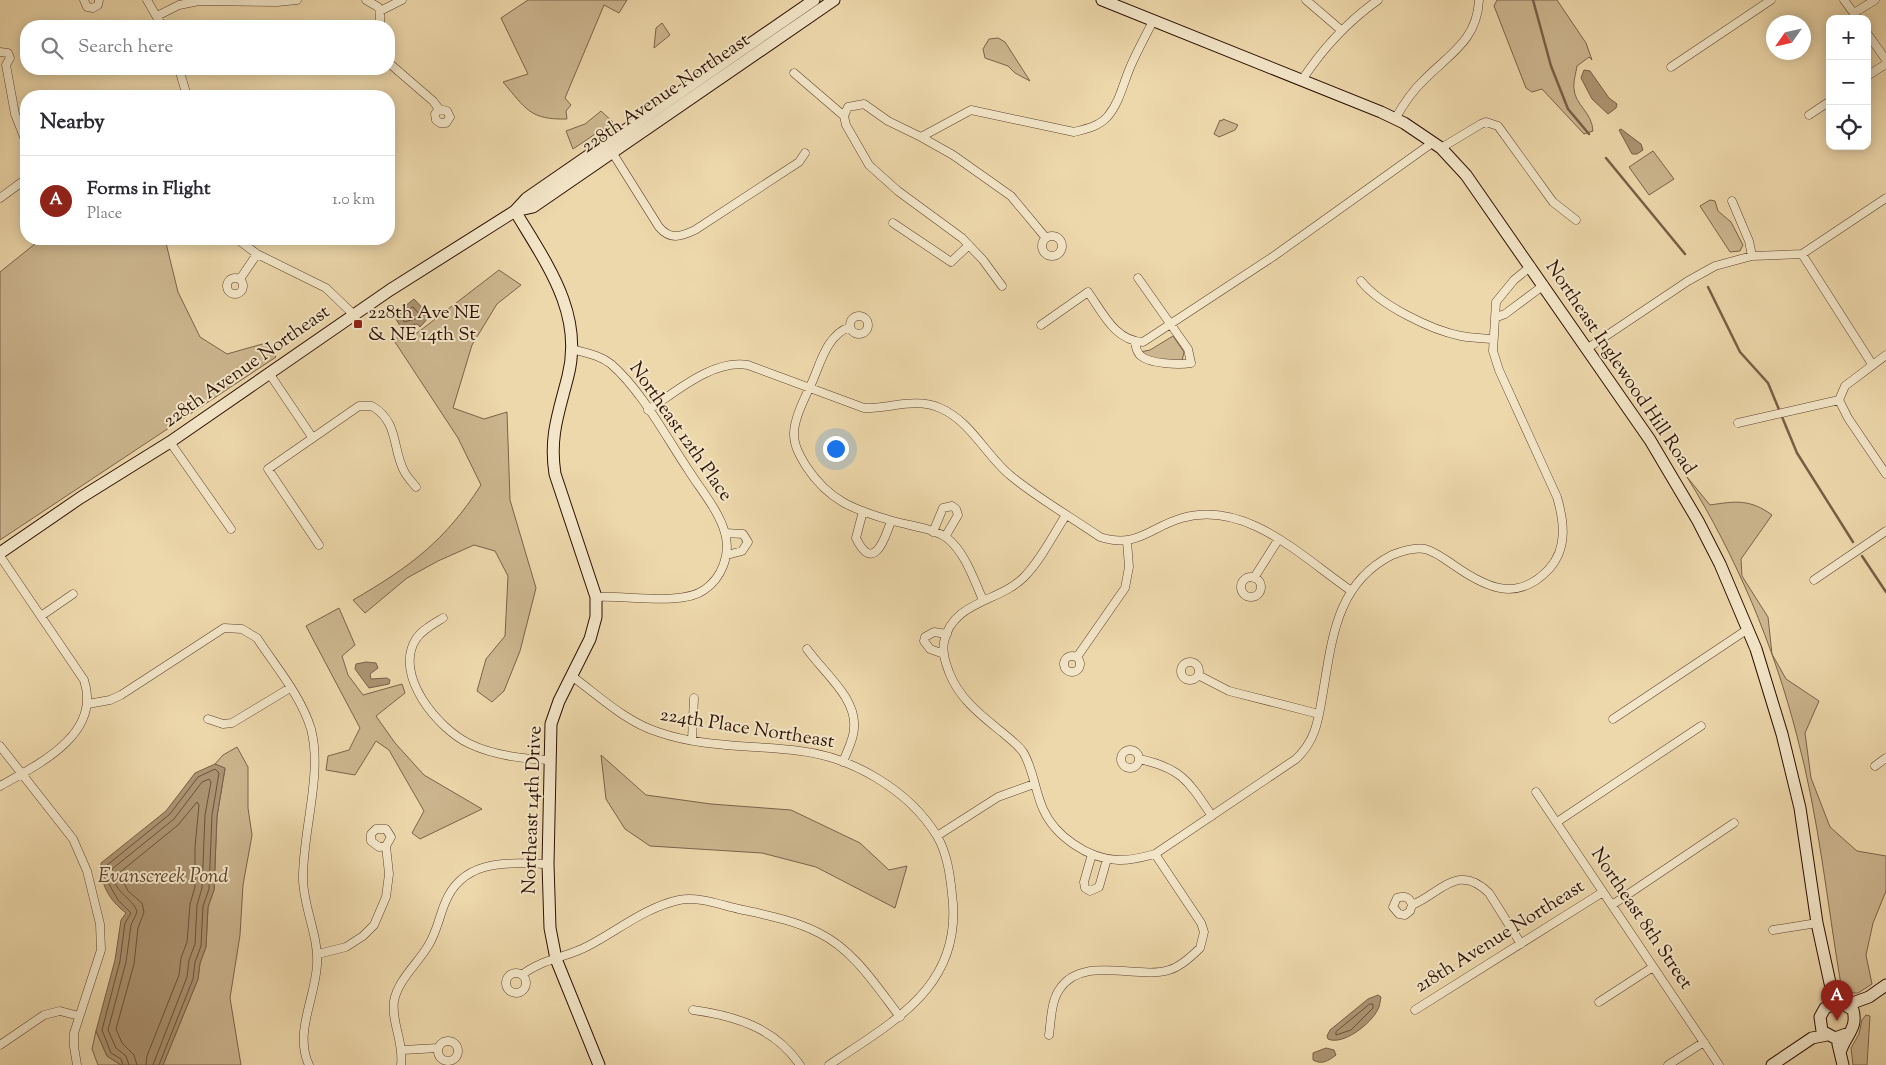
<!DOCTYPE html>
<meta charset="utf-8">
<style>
:root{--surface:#fff;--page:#f7f7f7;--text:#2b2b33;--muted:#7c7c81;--line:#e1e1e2;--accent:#8f2418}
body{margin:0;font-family:"Sorts Mill Goudy",serif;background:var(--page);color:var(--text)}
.controls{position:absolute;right:15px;top:15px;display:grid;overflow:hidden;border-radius:10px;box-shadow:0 2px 12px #0003}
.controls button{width:45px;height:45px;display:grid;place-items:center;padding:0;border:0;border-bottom:1px solid var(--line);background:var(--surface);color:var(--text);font:25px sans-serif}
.compass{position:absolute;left:1766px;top:15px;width:45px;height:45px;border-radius:50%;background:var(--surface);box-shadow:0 2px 12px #0003;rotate:236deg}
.you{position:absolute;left:835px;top:448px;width:18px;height:18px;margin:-12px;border:4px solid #fff;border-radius:50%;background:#1a73e8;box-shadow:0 0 0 8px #1a73e833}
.badge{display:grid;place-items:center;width:32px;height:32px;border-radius:50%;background:var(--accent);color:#fff;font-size:16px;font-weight:700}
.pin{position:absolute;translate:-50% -41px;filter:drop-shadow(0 1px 2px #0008)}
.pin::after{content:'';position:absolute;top:26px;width:18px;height:15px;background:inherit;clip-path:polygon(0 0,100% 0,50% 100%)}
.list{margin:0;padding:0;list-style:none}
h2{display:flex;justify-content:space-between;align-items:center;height:65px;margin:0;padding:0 20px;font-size:21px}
h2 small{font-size:16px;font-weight:400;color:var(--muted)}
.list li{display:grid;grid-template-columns:32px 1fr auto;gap:15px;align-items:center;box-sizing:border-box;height:90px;padding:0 20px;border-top:1px solid var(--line)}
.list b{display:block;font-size:19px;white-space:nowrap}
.list p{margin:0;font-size:16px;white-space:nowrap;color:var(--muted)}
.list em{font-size:16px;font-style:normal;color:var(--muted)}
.icon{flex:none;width:28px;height:28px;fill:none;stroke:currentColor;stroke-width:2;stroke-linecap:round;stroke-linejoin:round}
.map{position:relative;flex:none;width:1886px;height:1065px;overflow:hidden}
.search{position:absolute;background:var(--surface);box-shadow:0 2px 12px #0003;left:20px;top:20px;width:375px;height:55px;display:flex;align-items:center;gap:12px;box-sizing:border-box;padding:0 18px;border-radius:20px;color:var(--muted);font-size:19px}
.panel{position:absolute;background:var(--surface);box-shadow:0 2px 12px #0003;left:20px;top:90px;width:375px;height:155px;border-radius:20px}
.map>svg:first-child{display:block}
</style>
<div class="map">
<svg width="1886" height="1065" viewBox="0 0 1886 1065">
<rect width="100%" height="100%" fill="#edd8ab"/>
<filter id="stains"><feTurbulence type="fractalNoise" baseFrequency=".004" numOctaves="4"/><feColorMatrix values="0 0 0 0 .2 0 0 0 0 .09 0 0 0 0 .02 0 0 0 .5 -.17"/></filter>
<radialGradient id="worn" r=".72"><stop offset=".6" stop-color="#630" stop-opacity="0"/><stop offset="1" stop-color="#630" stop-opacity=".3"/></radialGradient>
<path fill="#ccb68f" stroke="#7c624a" d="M528,0H627L619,13L604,5L565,98L571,105L566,111L567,119C530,120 526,109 503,82L528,74L501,18Z
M1497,0H1557L1586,43L1592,60L1589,57L1577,66C1576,73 1573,82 1574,89C1575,105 1592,112 1593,131L1584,134L1542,89L1532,92L1526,88L1494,6Z
M662,23L670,35L654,48L656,28Z
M989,39L998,38L1005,42L1030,81L1015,73L1008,66L985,58L983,49Z
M601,111L613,122L573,149L566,131L585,124Z
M1223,119L1238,125L1235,130L1219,137L1214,134L1220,120L1222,121Z
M1653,151L1674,179L1649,195L1629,167Z
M1710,200L1715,201L1718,211L1731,222L1743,245L1740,251L1730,252L1700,206Z
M41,239H165L178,292L200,337L227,354L266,343L276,357L0,540V272Z
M499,270L521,285L497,304L472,345L453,408L484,419L507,412L510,500L536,588L520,651L504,691L492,702L477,691L486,659L505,636L508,576L495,551L474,545L438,561L407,578L365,613L353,600C410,567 445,541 481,485L458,438L393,339L417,333Z
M1173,336L1184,352L1182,361L1177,363L1145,356L1140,352L1150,350Z
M1687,477L1710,505C1736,501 1750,499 1772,515L1741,559L1742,576L1768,617L1772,654L1786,679L1819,701L1805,733L1811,778L1830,827L1857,851L1886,856V891L1873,923L1866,955L1872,984L1858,993H1846L1841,985C1827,902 1819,818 1797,736C1774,646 1736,556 1687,477Z
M339,608L355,645L342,656L348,675L363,695L402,684L405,693L376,716L395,743L424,775L482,809L420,839L412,833L424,811L389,750L376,741L355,775L326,770L328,756L349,750L360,728L306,626Z
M237,747L248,767V808L252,835L243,885L240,935L230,998L241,1065H163L198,979L200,963L206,947L208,907L214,890L217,816L225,769L215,764L223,755Z
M601,755L646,795L711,804L791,810L860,843L889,870L907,866L895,908L816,867L762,853L650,846L625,829L606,799Z
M1866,1015L1870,1016L1867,1065H1853L1851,1048L1859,1034L1862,1020Z
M96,1031L107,1056L121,1065H98L92,1049Z"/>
<path fill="#ac9472" stroke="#795f46" d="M1584,70L1590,71L1609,98L1617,104L1616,108L1608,114L1592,99L1581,78Z
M1621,129L1641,144L1643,150L1637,154H1632L1619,130Z
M414,299L430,316L420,327L417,324L401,328L396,319V313Z
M366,662L376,663L378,668L370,674L371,679L387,678L390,680L389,684L369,688L355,669L356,664Z
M215,764L225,768L217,816L214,890L208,907L206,947L200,963L198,979L163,1065H121L107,1056L96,1031L115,960L121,920L126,913C109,900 100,884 101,863L166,811L195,773Z
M1378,995L1381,997C1380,1001 1380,1006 1378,1009C1372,1023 1343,1046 1328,1039L1327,1036L1330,1030L1368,999Z
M1326,1048L1334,1050L1336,1055C1328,1061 1322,1065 1313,1060V1053Z"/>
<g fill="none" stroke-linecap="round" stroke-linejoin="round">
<path stroke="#6c523b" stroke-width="1" d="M413,307L422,317L404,322L402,315Z
M1370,1004H1373V1008L1351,1030L1336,1035V1032Z
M123,1065L121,1059L111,1053L102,1030L120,961L125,923L131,913L118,900L105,877L106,866L170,814L198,777L215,769L219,773L212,815L209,889L203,906L201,946L195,962L193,979L159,1065
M129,1065L126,1056L116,1048L108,1030L126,962L131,925L137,912C134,898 110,891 112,869L174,819L202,782L209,779L211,782L205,815L202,888L197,905L195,944L189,960L187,977L153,1065
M137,1065L134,1055L122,1043L116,1029L134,964L138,928L144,912L142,903L128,891L119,873L178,825L197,802L199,805L195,847V887L190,904L187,942L181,958L179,975L147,1056L146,1065"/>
<path stroke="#795f46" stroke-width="2.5" d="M1533,0L1551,66L1568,109L1589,134
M1606,158L1685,254
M1708,287L1740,352L1768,383L1797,453L1853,542
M1862,556L1886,592"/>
<defs>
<path id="street" d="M84,0L87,7L93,8L98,5L99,0
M147,0L162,26
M366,0L378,7L380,11L402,0
M1306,0L1341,30
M1844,0L1858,19
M1854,13L1875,0
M157,16L179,5L199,1L277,2L297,0
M380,26V11
M1867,33L1886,60
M0,52L8,53L10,58L6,65L15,114L26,142
M389,63L433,101L439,109L447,111L450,117L446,123H440L436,120L435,114L439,109
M1671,67L1771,0
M179,69L187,96
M794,73L844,116
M1867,76L1886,64
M1302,80C1323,48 1347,22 1378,0
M1809,115L1830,101
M1395,119C1403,105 1411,92 1423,81C1449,54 1477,41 1479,0
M921,137L953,155L1011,196L1046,238
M1441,148L1481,124L1486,122L1498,126L1553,202L1576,220
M612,152L659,227C670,240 680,237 695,230L799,162L805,153
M0,198L26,179
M1732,201L1749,241L1752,256
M893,223L951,262L969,245
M1042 246a10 10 0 1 1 20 0a10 10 0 1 1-20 0Z
M237,239L257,254L326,288L353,314
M1802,254L1872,364
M227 286a8 8 0 1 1 16 0a8 8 0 1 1-16 0Z
M240,279L257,254
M1361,281C1380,305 1431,330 1461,336C1472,338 1482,338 1492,339
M1002,286L983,260L962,238L898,191L869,165L846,125L844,116L848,107L864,104L888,121L921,137L971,110L1074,132C1086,129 1100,126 1108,116C1119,103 1123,85 1129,70C1136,53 1145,37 1153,21
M850 325a9 9 0 1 1 18 0a9 9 0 1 1-18 0Z
M1497,317L1505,314L1544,285
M1041,325L1088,292C1103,313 1115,341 1143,342L1274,256L1432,143
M850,327C828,334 821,361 813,380C806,396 794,417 794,434C794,446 800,456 806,466C829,501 854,510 893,521C910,526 933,528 947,538C965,552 974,580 983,600
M1135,342C1136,347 1136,352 1141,356C1150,364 1180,365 1191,363L1188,349L1138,278
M1588,348L1688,281L1715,266L1752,256L1802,254L1886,198
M572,349C585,353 600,355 611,364C642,391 666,437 689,471C701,490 719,511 725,533C731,554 722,578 704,590C682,606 626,595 596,597
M269,373L312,437
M1839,400L1848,418L1886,474
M648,410C676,392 713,359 748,365L864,408C889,409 915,397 940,408C971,421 986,456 1011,476C1039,499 1071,517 1100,537C1137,549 1150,527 1182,518C1246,500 1301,556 1350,590
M1738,423L1839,400L1845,386L1886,355
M170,442L231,529
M863,511L856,538C873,574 885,539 891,521
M1066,515C1053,535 1041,560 1024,577C1000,602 952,601 944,642C942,652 945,662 949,672C959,699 982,716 1003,733C1010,739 1018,745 1023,752C1033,768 1035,791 1043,809C1055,836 1088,859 1118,860C1131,861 1143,857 1155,854L1296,759C1315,741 1318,722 1322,698C1332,641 1335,584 1392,555C1402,551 1415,547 1425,549C1436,552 1446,560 1455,566C1488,589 1518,602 1549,569C1568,548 1564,521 1557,497L1499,370L1493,351L1496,302L1514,280L1531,266
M933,532L943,508L952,506L956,509L958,515L945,537
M725,533L743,534L748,542L742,551L727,555
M319,545L268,469L359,406H372C399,422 392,448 404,471C407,477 412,482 416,487
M0,556L84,680C102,734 39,764 0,786
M1241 587a10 10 0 1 1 20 0a10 10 0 1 1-20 0Z
M1254,578L1278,540
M1814,580L1886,531
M41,616L73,594
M443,618C433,624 422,630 416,639C393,675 438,729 470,744C493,755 524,759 549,760
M807,649C823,672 857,698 854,728C854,739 847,751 843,762
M944,654L930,649L924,641L925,637L934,632L947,634
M1064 664a8 8 0 1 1 16 0a8 8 0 1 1-16 0Z
M1077,657L1125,588L1129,567L1127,541
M1181 671a9 9 0 1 1 18 0a9 9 0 1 1-18 0Z
M1198,675L1229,691L1319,714
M573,677C599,696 626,722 658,732C703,748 753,745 800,751C852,757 909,790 937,836C947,853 950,874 952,894C964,986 894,1021 829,1065
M88,704L110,700L121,695L224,628L242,629L257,638C276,667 301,696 311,729C323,774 302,833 303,880C304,909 319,937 317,965C315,999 294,1033 309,1065
M208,719L223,724L232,723L290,688
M1613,719L1748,629
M692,740L694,698
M0,746L73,839L87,871L100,924L101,950L74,1033V1047L77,1065
M1121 759a9 9 0 1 1 18 0a9 9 0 1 1-18 0Z
M1139,759C1182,768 1189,782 1212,816
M1875,766L1886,758
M1536,792L1719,1065
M1557,822L1701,726
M937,836L998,797L1034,784
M1092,854L1084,882L1085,888L1090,891L1099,887L1107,859
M1412,905C1410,897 1404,895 1397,898L1393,907L1399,914L1405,915L1410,911L1412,905C1441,893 1458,862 1489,893L1521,944
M1612,905L1734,823
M1773,930L1817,923
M318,954L346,947L363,936L374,925L386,897L389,874L386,846L391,837L386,829H376L371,834V841L379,847L386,846
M506 983a10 10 0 1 1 20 0a10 10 0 1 1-20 0Z
M522,975C539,960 568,957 588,946C617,931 646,907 679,900C698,896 721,905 739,909C766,915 794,920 819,933C854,950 877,987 900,1017
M1599,1002L1653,967
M693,1010C736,1016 775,1028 800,1065
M1415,1010L1603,892
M1049,1035C1051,1021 1051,1002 1059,990C1081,954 1137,980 1169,970C1180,967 1192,956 1200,948L1204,932L1201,923L1155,854
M438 1051a10 10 0 1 1 20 0a10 10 0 1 1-20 0Z
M0,1045L44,1015L60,1011L79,1016
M403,1050L438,1048
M401,1065C404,1042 391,1022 394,1001C398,980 418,963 428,946C437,932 439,917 445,903C463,858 508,863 548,864
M1668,1065L1704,1042"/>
<path id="secondary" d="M1102,0L1381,112L1404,123L1441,148L1466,175L1650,440L1698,521L1720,564L1756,649L1782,734L1800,808L1817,923L1830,983L1840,1002
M515,211C546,263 584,313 568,376C559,412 549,436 555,474L596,597V617L590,639L559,701L551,724L548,864L550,928L556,959L599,1065
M515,211L533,207L834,0
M0,553L80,498L170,442L390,290L515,211L527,198L814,0
M1847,1005L1869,997L1886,985
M1838,1044L1843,1065
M1841,1050C1846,1035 1858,1028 1853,1010L1840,1002L1825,1008L1820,1017L1822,1031L1835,1038L1849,1033
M1772,1065L1812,1038L1827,1035"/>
</defs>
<use href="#street" stroke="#5d412e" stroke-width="9"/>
<use href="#secondary" stroke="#2d0f04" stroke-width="13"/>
<use href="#street" stroke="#f3e6c8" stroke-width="8"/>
<use href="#secondary" stroke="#f3e6c8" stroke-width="11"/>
</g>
<rect fill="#8f2418" stroke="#f3e6c8" stroke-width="2" x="353" y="319" width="10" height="10" rx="2.5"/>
<g text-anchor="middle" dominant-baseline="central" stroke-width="4" stroke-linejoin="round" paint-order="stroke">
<g font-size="19" fill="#2d0f04" stroke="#f3e6c8">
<text transform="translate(666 94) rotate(-34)">228th Avenue Northeast</text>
<text transform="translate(247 367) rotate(-35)">228th Avenue Northeast</text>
<text transform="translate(1620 368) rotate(56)">Northeast Inglewood Hill Road</text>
<text transform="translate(680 432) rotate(55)">Northeast 12th Place</text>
<text transform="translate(747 729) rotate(9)">224th Place Northeast</text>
<text transform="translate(533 810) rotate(-88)">Northeast 14th Drive</text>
<text transform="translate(1641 919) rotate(56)">Northeast 8th Street</text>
<text transform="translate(1500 937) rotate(-32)">218th Avenue Northeast</text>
</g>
<g font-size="19" fill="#2d0f04" stroke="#f3e6c8" text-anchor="start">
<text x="368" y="313">228th Ave NE<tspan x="368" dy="22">&amp; NE 14th St</tspan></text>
</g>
<g font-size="20" font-style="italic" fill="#604430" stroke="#f3e6c8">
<text x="163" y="877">Evanscreek Pond</text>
</g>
</g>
<rect width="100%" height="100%" filter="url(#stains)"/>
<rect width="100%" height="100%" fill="url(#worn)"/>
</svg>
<div class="controls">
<button>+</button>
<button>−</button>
<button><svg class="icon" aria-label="locate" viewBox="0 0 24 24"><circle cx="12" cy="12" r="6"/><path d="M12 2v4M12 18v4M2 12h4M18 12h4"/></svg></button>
</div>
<svg class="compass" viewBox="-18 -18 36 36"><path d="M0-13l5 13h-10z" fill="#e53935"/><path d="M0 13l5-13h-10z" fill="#7c7c81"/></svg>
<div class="you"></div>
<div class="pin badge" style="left:1837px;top:1021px">A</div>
<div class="search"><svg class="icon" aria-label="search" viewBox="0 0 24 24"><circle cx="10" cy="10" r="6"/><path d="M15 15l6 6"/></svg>Search here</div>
<section class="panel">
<h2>Nearby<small></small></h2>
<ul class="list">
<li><span class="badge">A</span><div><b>Forms in Flight</b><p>Place</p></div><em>1.0 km</em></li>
</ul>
</section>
</div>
